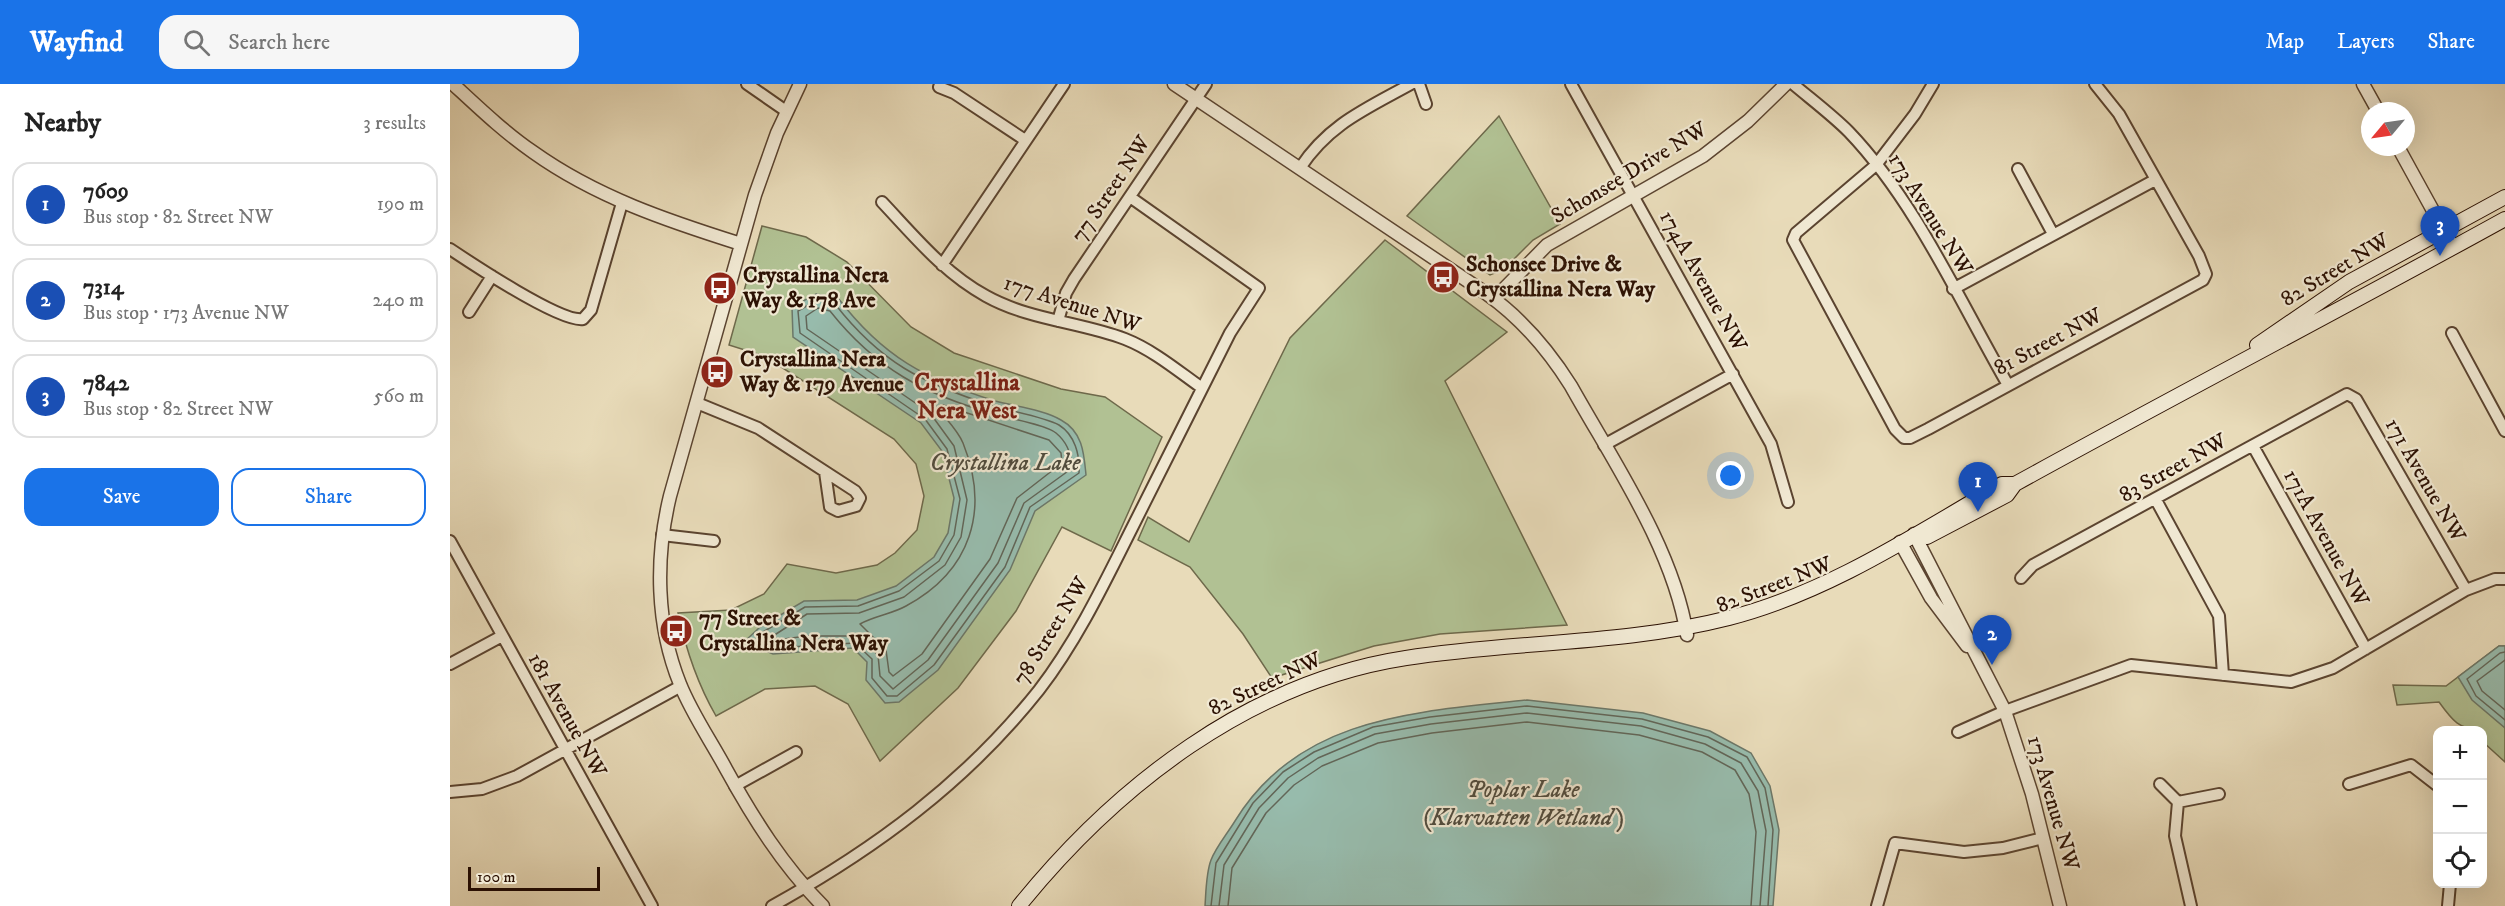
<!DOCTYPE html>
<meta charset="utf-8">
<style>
:root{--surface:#fff;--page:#f6f6f6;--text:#222;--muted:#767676;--line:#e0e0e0;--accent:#1a73e8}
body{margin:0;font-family:"IM FELL DW Pica",serif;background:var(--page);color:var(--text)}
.controls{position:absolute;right:18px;bottom:18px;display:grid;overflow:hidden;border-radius:12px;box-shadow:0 6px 24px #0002}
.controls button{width:54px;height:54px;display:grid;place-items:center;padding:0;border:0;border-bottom:2px solid var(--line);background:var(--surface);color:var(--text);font:30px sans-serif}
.compass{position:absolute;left:1911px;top:18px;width:54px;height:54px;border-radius:50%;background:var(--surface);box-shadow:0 6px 24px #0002;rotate:241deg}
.scale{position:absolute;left:18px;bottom:15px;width:132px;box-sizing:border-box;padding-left:6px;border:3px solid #2c1103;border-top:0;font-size:16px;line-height:21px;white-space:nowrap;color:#2c1103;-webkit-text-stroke:4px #f0e8d2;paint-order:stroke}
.you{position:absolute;left:1281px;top:392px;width:21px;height:21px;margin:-15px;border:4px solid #fff;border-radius:50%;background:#1a73e8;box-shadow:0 0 0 9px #1a73e833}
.badge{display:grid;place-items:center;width:39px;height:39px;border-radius:50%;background:var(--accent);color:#fff;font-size:20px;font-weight:700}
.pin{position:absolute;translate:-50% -50px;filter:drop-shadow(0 2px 3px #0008)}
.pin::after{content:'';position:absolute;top:32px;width:21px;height:18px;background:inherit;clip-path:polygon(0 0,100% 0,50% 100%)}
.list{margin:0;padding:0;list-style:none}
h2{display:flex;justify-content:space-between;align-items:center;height:78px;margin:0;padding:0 24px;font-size:26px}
h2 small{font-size:20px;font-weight:400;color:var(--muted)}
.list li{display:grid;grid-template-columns:39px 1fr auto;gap:18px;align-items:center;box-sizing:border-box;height:84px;margin:0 12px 12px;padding:0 12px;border:2px solid var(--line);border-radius:18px}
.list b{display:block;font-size:22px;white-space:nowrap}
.list p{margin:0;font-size:20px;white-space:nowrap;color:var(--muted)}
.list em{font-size:20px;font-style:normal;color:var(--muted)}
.actions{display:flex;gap:12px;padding:18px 24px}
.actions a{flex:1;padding:14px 0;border:2px solid var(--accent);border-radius:18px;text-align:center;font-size:21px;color:var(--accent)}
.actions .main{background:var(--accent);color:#fff}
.icon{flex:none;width:33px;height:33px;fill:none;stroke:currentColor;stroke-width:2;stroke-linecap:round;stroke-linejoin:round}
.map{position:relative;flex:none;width:2055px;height:822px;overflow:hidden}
header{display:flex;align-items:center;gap:36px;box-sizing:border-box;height:84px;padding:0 30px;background:var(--accent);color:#fff}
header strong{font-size:28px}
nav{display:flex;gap:33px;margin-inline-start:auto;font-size:21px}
.search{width:420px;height:54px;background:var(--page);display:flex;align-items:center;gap:15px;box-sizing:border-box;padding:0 21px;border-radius:18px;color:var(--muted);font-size:22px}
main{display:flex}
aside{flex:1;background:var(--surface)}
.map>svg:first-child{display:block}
</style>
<header>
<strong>Wayfind</strong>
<div class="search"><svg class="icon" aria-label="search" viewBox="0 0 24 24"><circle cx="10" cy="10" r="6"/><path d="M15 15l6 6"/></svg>Search here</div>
<nav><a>Map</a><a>Layers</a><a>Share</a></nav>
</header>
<main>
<aside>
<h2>Nearby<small>3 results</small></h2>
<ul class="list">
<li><span class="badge" style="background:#1a4fb4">1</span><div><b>7609</b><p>Bus stop · 82 Street NW</p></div><em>190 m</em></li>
<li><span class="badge" style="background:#1a4fb4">2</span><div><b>7314</b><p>Bus stop · 173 Avenue NW</p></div><em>240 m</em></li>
<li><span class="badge" style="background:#1a4fb4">3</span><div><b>7842</b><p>Bus stop · 82 Street NW</p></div><em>560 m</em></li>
</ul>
<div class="actions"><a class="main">Save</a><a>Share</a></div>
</aside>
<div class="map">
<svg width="2055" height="822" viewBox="0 0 2055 822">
<rect width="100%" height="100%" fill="#e8dbb9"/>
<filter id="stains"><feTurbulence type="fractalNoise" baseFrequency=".00333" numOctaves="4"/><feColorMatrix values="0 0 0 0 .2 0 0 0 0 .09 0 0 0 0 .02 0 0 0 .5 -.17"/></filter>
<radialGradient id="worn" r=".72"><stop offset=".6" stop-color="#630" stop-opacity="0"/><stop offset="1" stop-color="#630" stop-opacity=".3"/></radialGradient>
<path fill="#b1c193" stroke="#6e694b" stroke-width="1.5" d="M1049,32L1110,140L1083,156L1054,185L1040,191L957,132Z
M312,142L356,153L397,178L461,243L504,269L611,305L655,313L712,353L661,467L612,443L566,527L508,604L430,677L398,620L365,602L315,605L266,632C247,599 236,566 228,529L281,526L314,510L337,480L386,489L427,481L445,469L467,446L474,412L466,380L444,355L314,272L279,261Z
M935,156L1057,248L995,297L1117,541L990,550L924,562L822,594L793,550L740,483L688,456L698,433L739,458L840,254Z
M2049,562H2055V678L2033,658L2032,646C2009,646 2002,636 1989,618L1947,621L1943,601L1996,602Z"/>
<path fill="#97bbac" stroke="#6c7768" stroke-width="1.5" d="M366,210L388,214C433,273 475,295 545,317C564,322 595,326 611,336C633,348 634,370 636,391L585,427L560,486L488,586L449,618L435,619L416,596L417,578L403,564L323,570L294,558L310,543L354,517L407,516L446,502L484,473L498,449L504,414L492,367L471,339L343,253L342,223Z
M2049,562H2055V644L2022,616L2008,593Z
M1077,616L1193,629L1260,647L1301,669L1320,702L1329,746L1323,822H755C756,808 756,789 761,776C766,763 777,750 785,737C849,632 966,628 1077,616Z"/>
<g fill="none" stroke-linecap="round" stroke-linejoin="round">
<path stroke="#626658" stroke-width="1.5" d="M367,216L385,220C431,279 472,299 543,322C560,327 595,333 609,341C625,351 630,371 629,389L580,423L555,483L484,581L447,612H437L422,594V575L405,559L324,564L307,556L313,548L355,523L408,522L449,507L489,477L504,451L510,415L497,365L475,335L350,249L348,227Z
M368,224L380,227C426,285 474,310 544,330C559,335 595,340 606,349C618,359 622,371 621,385L574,419L548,479L478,576L443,605L430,592L428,571L408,552H357L326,556L323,552L357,530L409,529L454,513L495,481L511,453L517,416L504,362L480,329L357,245L356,232Z
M493,321L599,356L611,369L612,379L567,414L540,475L472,570L443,592L439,588L436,566L410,540C424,532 442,530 456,522C521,487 540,426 513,359C508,347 497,336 489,326Z
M2055,568L2050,569L2017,595L2026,612L2055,636
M2055,576L2027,597L2032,607L2055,626
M761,822L766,779L803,719L833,688L864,668L923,643L980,633L1077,622L1192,635L1258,653L1297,673L1315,704L1323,746L1318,822
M769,822L774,781L809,724L838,694L868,674L925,650L981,640L1077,629L1191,642L1255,660L1291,679L1308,707L1316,747L1310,822
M778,822L782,784L816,729L844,701L872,682L928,659L982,649L1077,638L1189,651L1252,668L1285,686L1299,710L1306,748L1301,822"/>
<defs>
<path id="minor" d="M297,0L336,27
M969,0L976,20
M1121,0L1321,360L1338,418
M1343,0C1362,16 1382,31 1399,48C1466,118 1510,218 1558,301
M1483,0L1465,30L1426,81L1346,149L1343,156L1445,345L1454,354H1460L1478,345L1753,196L1756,190L1749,172L1669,30L1645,0
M489,3L504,9L575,56
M850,84C879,40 916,25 961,0
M1568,85L1603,150
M432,118C465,153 494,189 536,212C579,236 630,238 675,255C703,266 728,287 752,304
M0,165C21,179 111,239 133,235L141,226L172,119
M492,181L614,0
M1503,205L1705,96
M19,228L42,192
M608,237L616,209L624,195L756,0
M2002,249L2055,347
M247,319L308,344L405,407L410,414L406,422L388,427L380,423L375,388
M1154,361L1283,290
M1803,362L1916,565
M1706,416L1769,532L1773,591
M212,451L264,457
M0,457L202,822
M1571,494L1583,481L1897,310L1906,315L2016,506
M0,580L52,552
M1508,648L1555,627L1681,581L1841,598L1883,584L2016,506L2045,495H2055
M1710,700L1728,718L1769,710
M1899,700L1961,681L1988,702
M285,702L346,668
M0,708L32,705L67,692L231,602
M1728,718L1725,752L1741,822
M322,822C425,765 516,698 589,606C626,558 653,502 680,448C713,382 747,315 780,249L809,204L680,113
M1427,822L1445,759L1514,768L1553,764L1593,754
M1998,822L2000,800"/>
<path id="tertiary" d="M3,0C29,24 54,48 83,68C146,113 218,137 291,160
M350,0L327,49L305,111L220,412C205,474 206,541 230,600C242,630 261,657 276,685C303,734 333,782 373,822
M724,0L1037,210C1071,234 1099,267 1121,302C1164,379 1223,464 1237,551
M1913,0L1928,27
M1948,63L2003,163
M1044,215L1097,161L1253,72L1298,37L1336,0
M1464,450L1555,627L1582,710L1610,822
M1450,458L1481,514L1517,562"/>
<path id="secondary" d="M1807,261L1899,198L2055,113
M1477,453L1557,411L1565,400C1728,310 1892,225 2055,135
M569,822C666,702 799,598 956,574C1064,557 1173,561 1279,534C1377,509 1466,450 1552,400H1565"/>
</defs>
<use href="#minor" stroke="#5b4430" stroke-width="14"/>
<use href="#tertiary" stroke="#5b4430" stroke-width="15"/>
<use href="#secondary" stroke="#2c1103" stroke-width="16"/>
<use href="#minor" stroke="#f0e8d2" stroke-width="10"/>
<use href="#tertiary" stroke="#f0e8d2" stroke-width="12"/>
<use href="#secondary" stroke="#f0e8d2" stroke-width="14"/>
</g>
<defs>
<symbol id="bus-disc" viewBox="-11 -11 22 22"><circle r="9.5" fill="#8f2418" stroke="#f0e8d2"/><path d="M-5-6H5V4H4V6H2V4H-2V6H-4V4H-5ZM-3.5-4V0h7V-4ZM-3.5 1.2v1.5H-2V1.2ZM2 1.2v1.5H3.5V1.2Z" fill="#fff"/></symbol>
</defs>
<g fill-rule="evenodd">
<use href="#bus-disc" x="974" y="174" width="38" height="38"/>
<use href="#bus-disc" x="251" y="185" width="38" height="38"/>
<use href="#bus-disc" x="248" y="269" width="38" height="38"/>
<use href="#bus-disc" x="207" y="528" width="38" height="38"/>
</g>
<g text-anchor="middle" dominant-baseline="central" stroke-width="4.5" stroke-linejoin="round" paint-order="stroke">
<g font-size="22" fill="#2c1103" stroke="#f0e8d2">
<text transform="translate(1179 89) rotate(-31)">Schonsee Drive NW</text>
<text transform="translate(661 105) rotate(-56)">77 Street NW</text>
<text transform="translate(1480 130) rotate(58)">173 Avenue NW</text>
<text transform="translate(1885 186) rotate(-31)">82 Street NW</text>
<text transform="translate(1253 197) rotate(61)">174A Avenue NW</text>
<text transform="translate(622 220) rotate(18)">177 Avenue NW</text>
<text transform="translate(1598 258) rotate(-28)">81 Street NW</text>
<text transform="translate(1723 384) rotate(-29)">83 Street NW</text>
<text transform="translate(1975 396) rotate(60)">171 Avenue NW</text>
<text transform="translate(1876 454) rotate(61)">171A Avenue NW</text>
<text transform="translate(1324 501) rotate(-21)">82 Street NW</text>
<text transform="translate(601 547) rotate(-58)">78 Street NW</text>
<text transform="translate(815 600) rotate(-25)">82 Street NW</text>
<text transform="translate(117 631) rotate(61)">181 Avenue NW</text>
<text transform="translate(1603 719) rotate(74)">173 Avenue NW</text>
</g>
<g font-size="22" font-weight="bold" fill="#2c1103" stroke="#f0e8d2" text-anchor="start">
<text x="1016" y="180">Schonsee Drive &amp;<tspan x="1016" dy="25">Crystallina Nera Way</tspan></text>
<text x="293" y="191">Crystallina Nera<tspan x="293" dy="25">Way &amp; 178 Ave</tspan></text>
<text x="290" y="275">Crystallina Nera<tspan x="290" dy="25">Way &amp; 179 Avenue</tspan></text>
<text x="249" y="534">77 Street &amp;<tspan x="249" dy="25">Crystallina Nera Way</tspan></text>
</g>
<g font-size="24" font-weight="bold" fill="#7a1f14" stroke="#f0e8d2">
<text x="517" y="299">Crystallina<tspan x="517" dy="28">Nera West</tspan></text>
</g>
<g font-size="24" font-style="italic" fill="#514c3e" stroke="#f0e8d2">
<text x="555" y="379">Crystallina Lake</text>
<text x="1073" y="706">Poplar Lake<tspan x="1073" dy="28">(Klarvatten Wetland)</tspan></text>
</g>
</g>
<rect width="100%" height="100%" filter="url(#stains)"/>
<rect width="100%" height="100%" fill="url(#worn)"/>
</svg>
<div class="controls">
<button>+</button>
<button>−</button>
<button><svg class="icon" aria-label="locate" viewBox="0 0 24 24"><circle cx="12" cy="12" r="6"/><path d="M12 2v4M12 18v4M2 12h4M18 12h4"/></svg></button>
</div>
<svg class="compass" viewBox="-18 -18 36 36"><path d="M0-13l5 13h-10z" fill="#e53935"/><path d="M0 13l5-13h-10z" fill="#767676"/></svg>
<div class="scale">100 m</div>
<div class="you"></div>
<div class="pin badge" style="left:1528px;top:428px;background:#1a4fb4">1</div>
<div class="pin badge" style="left:1542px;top:581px;background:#1a4fb4">2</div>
<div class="pin badge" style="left:1990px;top:172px;background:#1a4fb4">3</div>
</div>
</main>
